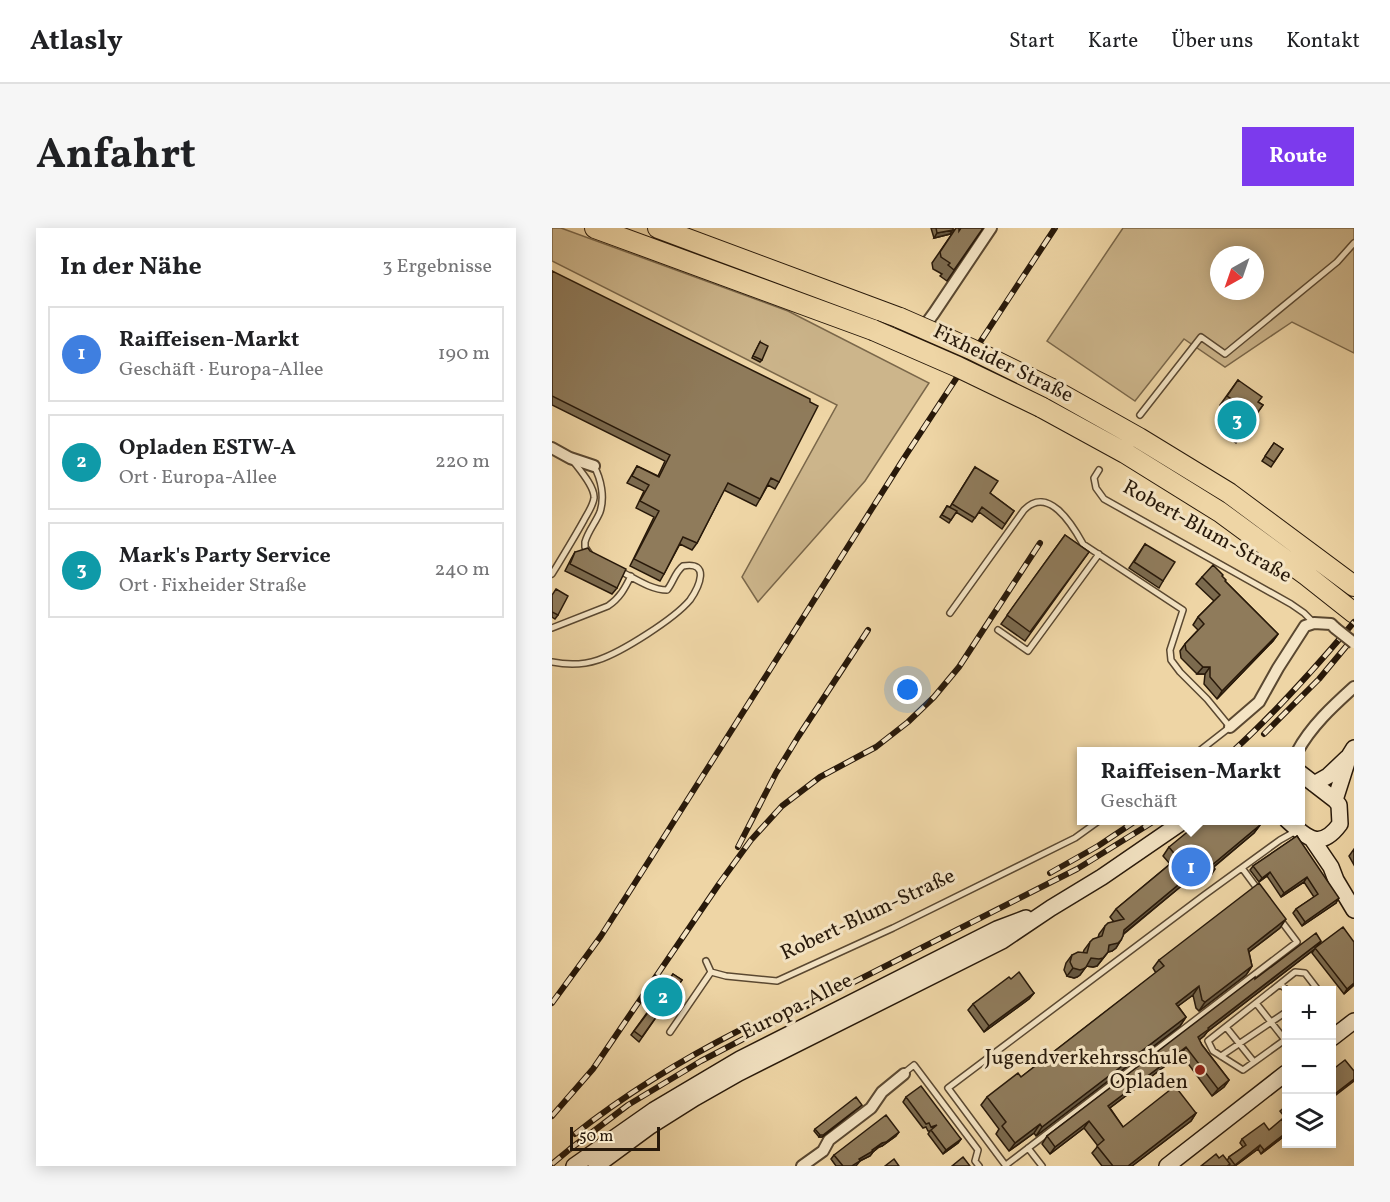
<!DOCTYPE html>
<html lang="de">
<meta charset="utf-8">
<style>
:root{--surface:#fff;--page:#f6f6f6;--text:#202124;--muted:#757577;--line:#e0e0e0;--accent:#7c3aed}
body{margin:0;font-family:Vollkorn,serif;background:var(--page);color:var(--text)}
.controls{position:absolute;right:18px;bottom:18px;display:grid;overflow:hidden;border-radius:0px;box-shadow:0 3px 15px #0003}
.controls button{width:54px;height:54px;display:grid;place-items:center;padding:0;border:0;border-bottom:2px solid var(--line);background:var(--surface);color:var(--text);font:30px sans-serif}
.compass{position:absolute;left:658px;top:18px;width:54px;height:54px;border-radius:50%;background:var(--surface);box-shadow:0 3px 15px #0003;rotate:220deg}
.scale{position:absolute;left:18px;bottom:15px;width:90px;box-sizing:border-box;padding-left:6px;border:3px solid #28190a;border-top:0;font-size:16px;line-height:21px;white-space:nowrap;color:#28190a;-webkit-text-stroke:4px #f4e4c4;paint-order:stroke}
.you{position:absolute;left:356px;top:462px;width:21px;height:21px;margin:-15px;border:4px solid #fff;border-radius:50%;background:#1a73e8;box-shadow:0 0 0 9px #1a73e833}
.badge{display:grid;place-items:center;width:39px;height:39px;border-radius:50%;background:var(--accent);color:#fff;font-size:20px;font-weight:700}
.pin{position:absolute;translate:-50% -50%;border:3px solid #fff;box-shadow:0 2px 6px #0006}
.popup{position:absolute;left:525px;top:519px;width:228px;height:78px;box-sizing:border-box;display:grid;place-content:center;border-radius:0px;background:var(--surface);filter:drop-shadow(0 2px 4px #0005);font-size:20px;white-space:nowrap;color:var(--muted)}
.popup b{font-size:22px;color:var(--text)}
.popup::after{content:'';position:absolute;left:50%;top:100%;margin-left:-12px;border:12px solid transparent;border-top-color:var(--surface)}
.list{margin:0;padding:0;list-style:none}
h2{display:flex;justify-content:space-between;align-items:center;height:78px;margin:0;padding:0 24px;font-size:26px}
h2 small{font-size:20px;font-weight:400;color:var(--muted)}
.list li{display:grid;grid-template-columns:39px 1fr auto;gap:18px;align-items:center;box-sizing:border-box;height:96px;margin:0 12px 12px;padding:0 12px;border:2px solid var(--line);border-radius:0px}
.list b{display:block;font-size:22px;white-space:nowrap}
.list p{margin:0;font-size:20px;white-space:nowrap;color:var(--muted)}
.list em{font-size:20px;font-style:normal;color:var(--muted)}
.icon{flex:none;width:33px;height:33px;fill:none;stroke:currentColor;stroke-width:2;stroke-linecap:round;stroke-linejoin:round}
.map{position:relative;flex:none;width:802px;height:938px;overflow:hidden;border-radius:0px}
header{display:flex;align-items:center;gap:36px;box-sizing:border-box;height:84px;padding:0 30px;background:var(--surface);border-bottom:2px solid var(--line)}
header strong{font-size:28px}
nav{display:flex;gap:33px;margin-inline-start:auto;font-size:21px}
.intro{display:flex;align-items:center;justify-content:space-between;box-sizing:border-box;height:144px;padding:0 36px}
h1{margin:0;font-size:42px}
.button{padding:15px 27px;border-radius:0px;background:var(--accent);color:#fff;font-size:21px;font-weight:700}
main{display:flex;gap:36px;padding:0 36px}
aside{flex:1;background:var(--surface);border-radius:0px;box-shadow:0 3px 15px #0003}
.map>svg:first-child{display:block}
</style>
<header>
<strong>Atlasly</strong>
<nav><a>Start</a><a>Karte</a><a>Über uns</a><a>Kontakt</a></nav>
</header>
<div class="intro"><h1>Anfahrt</h1><a class="button">Route</a></div>
<main>
<aside>
<h2>In der Nähe<small>3 Ergebnisse</small></h2>
<ul class="list">
<li><span class="badge" style="background:#3f7fe0">1</span><div><b>Raiffeisen-Markt</b><p>Geschäft · Europa-Allee</p></div><em>190 m</em></li>
<li><span class="badge" style="background:#0f9aa8">2</span><div><b>Opladen ESTW-A</b><p>Ort · Europa-Allee</p></div><em>220 m</em></li>
<li><span class="badge" style="background:#0f9aa8">3</span><div><b>Mark's Party Service</b><p>Ort · Fixheider Straße</p></div><em>240 m</em></li>
</ul>
</aside>
<div class="map">
<svg width="802" height="938" viewBox="0 0 802 938">
<rect width="100%" height="100%" fill="#eed5a5"/>
<filter id="stains"><feTurbulence type="fractalNoise" baseFrequency=".00333" numOctaves="4"/><feColorMatrix values="0 0 0 0 .2 0 0 0 0 .09 0 0 0 0 .02 0 0 0 .5 -.17"/></filter>
<radialGradient id="worn" r=".72"><stop offset=".6" stop-color="#630" stop-opacity="0"/><stop offset="1" stop-color="#630" stop-opacity=".3"/></radialGradient>
<path fill="#ccb58b" stroke="#7a674a" stroke-width="1.5" fill-rule="evenodd" d="M0,0H9L236,83L377,155L313,253L206,374L190,349L285,177L0,33Z
M571,0H802V125L740,94L673,139L632,111L583,173L495,113ZM667,27H703V63H667Z"/>
<g fill="none" stroke-linecap="round" stroke-linejoin="round">
<defs>
<path id="lane" d="M588,187L649,109L673,126L785,34L802,15
M547,242L542,250L544,260L552,271L739,376L752,385L761,394
M37,325L33,319V314C36,303 44,294 48,284C53,269 49,251 42,238
M0,346C11,328 22,310 32,292C35,286 41,278 42,270C43,259 28,242 21,233
M398,385L472,282C496,257 520,296 531,316L631,382L618,422L619,432L628,444L655,471L678,499L646,524
M0,400L56,378C68,370 73,360 79,348
M446,402L476,423L547,326
M0,434C15,437 31,437 46,432C70,424 122,391 138,372C147,359 159,333 131,338C123,344 121,355 115,362C99,362 82,350 68,343
M690,640L707,663
M154,733L159,744
M728,756L735,762
M704,775L733,812
M674,799L702,834
M118,804L159,744L174,748L225,753L341,700L523,610L548,592
M734,811L691,842L661,823L656,813L743,744L753,745L766,762
M669,828L734,784
M352,845L362,837L426,922L423,933L427,938
M476,920L490,938
M454,937L745,714L727,690
M454,938L396,860L651,668L728,612L744,603"/>
<path id="street" d="M363,111L382,85L439,0
M0,220L18,230L42,238
M678,499L707,474L726,440L753,398L762,395L779,396L783,400
M745,524C759,498 781,478 802,459
M250,938L271,923L277,912L319,880L330,864L352,846"/>
<path id="secondary" d="M762,556L776,548L795,530
M783,572L797,528L802,520
M735,592C755,610 768,623 788,596L787,577L783,572L748,545
M760,611L779,639L784,652L802,682
M780,810L802,793
M22,938L102,882L188,831L445,701L474,690
M44,938L97,899L143,870L187,845L450,713L499,680L550,649L633,592
M615,938L734,845"/>
<path id="highway" d="M43,0L321,102
M106,0L348,90
M500,161L587,210L677,265L802,358
M489,179L573,225L668,284L754,347L802,385"/>
</defs>
<use href="#lane" stroke="#5a4831" stroke-width="8"/>
<use href="#street" stroke="#5a4831" stroke-width="14"/>
<use href="#secondary" stroke="#28190a" stroke-width="18"/>
<use href="#highway" stroke="#28190a" stroke-width="22"/>
<use href="#lane" stroke="#f4e4c4" stroke-width="5"/>
<use href="#street" stroke="#f4e4c4" stroke-width="10"/>
<use href="#secondary" stroke="#f4e4c4" stroke-width="15"/>
<use href="#highway" stroke="#eed5a5" stroke-width="20"/>
<defs>
<path id="rail" d="M712,506L767,451L802,409
M680,524C724,484 764,439 802,394
M186,619L224,545L246,509L316,402
M498,645L546,618L585,592
M0,775L49,708L81,658L352,230L503,0
M0,888L41,841L167,656L199,612L230,578L268,549L324,519L356,494L382,469L407,439L488,315
M23,906C75,865 131,831 190,801
M0,936L18,921L76,877L149,833L241,785L525,641L604,592"/>
</defs>
<use href="#rail" stroke="#28190a" stroke-width="6"/>
<use href="#rail" stroke="#f4e4c4" stroke-width="4" stroke-dasharray="11" stroke-linecap="butt"/>
<defs>
<path id="street-bridge" d="M783,400L802,415"/>
<path id="highway-bridge" d="M348,90L419,121L500,161
M321,102L406,139L489,179"/>
</defs>
<use href="#street-bridge" stroke="#5a4831" stroke-width="14" stroke-linecap="butt"/>
<use href="#highway-bridge" stroke="#28190a" stroke-width="22" stroke-linecap="butt"/>
<use href="#street-bridge" stroke="#f4e4c4" stroke-width="10"/>
<use href="#highway-bridge" stroke="#eed5a5" stroke-width="20"/>
</g>
<path fill="#7b6a4e" stroke="#28190a" stroke-width="1.5" d="M379,0H401L398,6L382,10Z
M404,0L407,3L409,0H431L395,53L388,48L390,46L381,41L380,35Z
M0,43L227,254L223,261L216,257L204,278L172,262L145,315L140,322L128,316L112,346L108,353L78,338L102,289L84,280L92,263L75,255L85,238L106,248L113,233L0,177Z
M208,114L210,132L208,134L200,130Z
M686,152L706,174L711,177L684,215L665,201L678,183L668,177Z
M722,215L731,221L719,239L710,233Z
M423,239L438,265L462,283L450,301L427,284L420,294L404,284L397,295L388,289L395,278L398,279Z
M513,307L537,324L473,413L449,396Z
M593,316L611,353L607,360L577,340Z
M23,324L65,360L60,366L13,343L19,331Z
M670,348L673,353L726,406L721,413L665,471L652,456L653,446H645L629,430L628,423L633,416L646,402L641,397L646,389L662,373L644,356L650,349Z
M0,367L6,387L3,391L0,389Z
M708,597L702,605L662,639L658,649L649,656L646,652L637,660L633,655L572,706L564,720L560,723L556,724L545,738L541,739L534,738L528,747L525,749L522,750L515,748L512,742L514,735L520,727L531,725L532,722L538,714L546,710L547,706L553,698L562,694L558,689L564,681L618,636L611,628L617,619Z
M745,608L784,675L750,698L741,685L744,681L762,669L752,654L729,669L715,648L707,654L698,642L701,638Z
M802,621V637L797,628Z
M728,700L697,724L700,738L694,747L647,783L644,780L641,767L626,778L634,789L628,798L484,908L482,905L457,923L444,906L447,901L429,877L435,869L469,849L604,745L601,740L607,732Z
M769,713L764,720L655,804L652,808L647,812L650,817L677,852L672,859L660,868L629,826L558,880L571,899L644,885L639,893L580,938H550L540,925L546,918L532,900L498,926L490,916L495,908L703,751Z
M802,714V757L792,766L760,725L763,720Z
M121,746L130,752L87,814L79,807L97,782L96,781Z
M459,751L482,765L477,771L432,804L416,782L421,776Z
M354,869L409,911L406,915L391,926L376,906L378,903H376L374,899L371,900L351,874Z
M310,877L270,909H267L262,903L263,901Z
M735,877V892L728,883Z
M735,897V906L709,926L706,921L683,938H678L667,930L675,933L677,929L691,919L688,915L690,911L717,902Z
M344,908L330,918L327,919L321,924L318,928L308,933L304,938H284L279,931L282,927Z"/>
<path fill="#645640" stroke="#28190a" stroke-width="1.5" d="M401,2L398,6L382,10L385,5Z
M726,406L721,413L665,471L670,463Z
M651,439H658L653,446H645Z
M708,597L702,605L654,645L660,637Z
M663,641L658,649L649,656L655,648Z
M652,644L646,652L637,660L642,652Z
M718,644L715,648L707,654L710,650Z
M638,647L633,655L566,710L572,702Z
M755,649L752,654L729,669L732,665Z
M787,670L784,675L750,698L753,694Z
M734,691L728,700L690,729L696,721Z
M569,712L564,720L560,723L551,725L557,717Z
M769,713L764,720L655,804L652,808L641,817L646,809L656,800Z
M556,724L545,738L541,739L533,738L539,730Z
M700,738L694,747L647,783L653,774Z
M534,739L528,747L525,749L522,750L515,748L521,740Z
M802,755V757L792,766L795,761Z
M647,758L641,767L618,784L624,776Z
M482,765L477,771L432,804L437,798Z
M634,789L628,798L484,908L490,899Z
M634,819L629,826L551,885L556,878Z
M802,851V853L780,870V868Z
M677,852L672,859L660,868L666,861Z
M310,877L270,909H267L268,907Z
M644,885L639,893L580,938H576Z
M537,893L532,900L498,926L503,919Z
M488,896L482,905L457,923L463,915Z
M347,904L344,908L330,918L327,919L321,924L318,928L303,935L307,931Z
M735,904V906L709,926L712,922Z
M409,911L406,915L391,926L394,922Z
M708,917L706,921L683,938H682Z"/>
<path fill="#8f7b5b" stroke="#28190a" stroke-width="1.5" d="M384,0H401V2L385,5Z
M404,0H407V3L409,0H431L402,42L396,37L398,35L389,29L388,24Z
M0,43L258,171V174L266,178L227,254L219,250L208,271L176,255L145,315L131,309L112,346L82,331L107,283L88,273L97,257L80,248L85,238L107,249L118,227L0,168Z
M208,114L216,118L210,132L201,128Z
M686,152L710,169L706,174L711,177L690,206L671,192L684,174L675,168Z
M722,215L731,221L722,234L713,228Z
M423,239L446,253L438,265L462,283L453,296L430,279L423,290L400,276Z
M395,278L405,283L399,292L390,287Z
M513,307L537,324L478,404L455,387Z
M593,316L623,334L611,353L582,334Z
M36,320L38,323L74,341L65,360L18,336L23,324Z
M661,337L671,347L670,348L674,352L673,353L726,406L670,463L658,449V439H651L634,422L633,416L652,396L646,389L668,367L650,349Z
M4,361L16,368L6,387L0,384V367Z
M650,592H704L708,597L660,637L663,641L655,648L652,644L642,652L638,647L572,702L571,708L569,712L566,715L557,717L556,724L551,730L547,731L539,730L534,739L531,741L528,742L521,740L518,734L520,727L526,724L535,725L538,714L541,711L550,708L553,698L556,695L572,691L564,681L623,632L625,629L617,619Z
M745,608L787,670L753,694L744,681L766,666L755,649L732,665L718,644L710,650L701,638Z
M707,655L734,691L696,721L700,738L653,774L650,772L647,758L624,776L634,789L490,899L488,896L463,915L450,898L454,894L435,869L466,845L469,849L612,738L607,732Z
M791,699L802,714V755L795,761L763,720Z
M764,705L769,713L656,800L657,801L646,809L650,817L677,852L666,861L634,819L556,878L571,899L623,858L644,885L576,938H561L545,918L552,912L537,893L503,919L495,908L703,749V751Z
M467,744L482,765L437,798L421,776L457,749L459,751Z
M121,746L130,752L90,809L82,803L101,778L99,777Z
M793,832L802,843V851L780,868V855L782,853L780,849V842Z
M369,858L409,911L394,922L379,902L385,897L379,899L377,895L374,896L354,869Z
M304,869L310,877L271,907H268L263,901Z
M735,877V884L731,879Z
M334,887L347,904L334,914L330,915L320,922L321,923L307,931L308,933L300,938H291L282,927Z
M730,891L735,897V904L712,922L708,917L683,937L677,929L694,917L690,911L712,895L717,902Z
M664,926L667,930L671,927L678,936L675,938H649Z
M411,929L418,938H400Z
M342,931L347,938H333Z"/>
<circle fill="#8f2418" stroke="#f4e4c4" stroke-width="2" cx="648" cy="842" r="6"/>
<g text-anchor="middle" dominant-baseline="central" stroke-width="6" stroke-linejoin="round" paint-order="stroke">
<g font-size="21" fill="#28190a" stroke="#f4e4c4">
<text transform="translate(451 136) rotate(26)">Fixheider Straße</text>
<text transform="translate(655 304) rotate(29)">Robert-Blum-Straße</text>
<text transform="translate(316 687) rotate(-25)">Robert-Blum-Straße</text>
<text transform="translate(245 779) rotate(-27)">Europa-Allee</text>
</g>
<g font-size="21" fill="#28190a" stroke="#f4e4c4" text-anchor="end">
<text x="636" y="830">Jugendverkehrsschule<tspan x="636" dy="24">Opladen</tspan></text>
</g>
</g>
<rect width="100%" height="100%" filter="url(#stains)"/>
<rect width="100%" height="100%" fill="url(#worn)"/>
</svg>
<div class="controls">
<button>+</button>
<button>−</button>
<button><svg class="icon" aria-label="layers" viewBox="0 0 24 24"><path d="M12 4l9 5-9 5-9-5zM3 14l9 5 9-5"/></svg></button>
</div>
<svg class="compass" viewBox="-18 -18 36 36"><path d="M0-13l5 13h-10z" fill="#e53935"/><path d="M0 13l5-13h-10z" fill="#757577"/></svg>
<div class="scale">50 m</div>
<div class="you"></div>
<div class="pin badge" style="left:639px;top:639px;background:#3f7fe0">1</div>
<div class="popup"><b>Raiffeisen-Markt</b>Geschäft</div>
<div class="pin badge" style="left:111px;top:769px;background:#0f9aa8">2</div>
<div class="pin badge" style="left:685px;top:192px;background:#0f9aa8">3</div>
</div>
</main>
